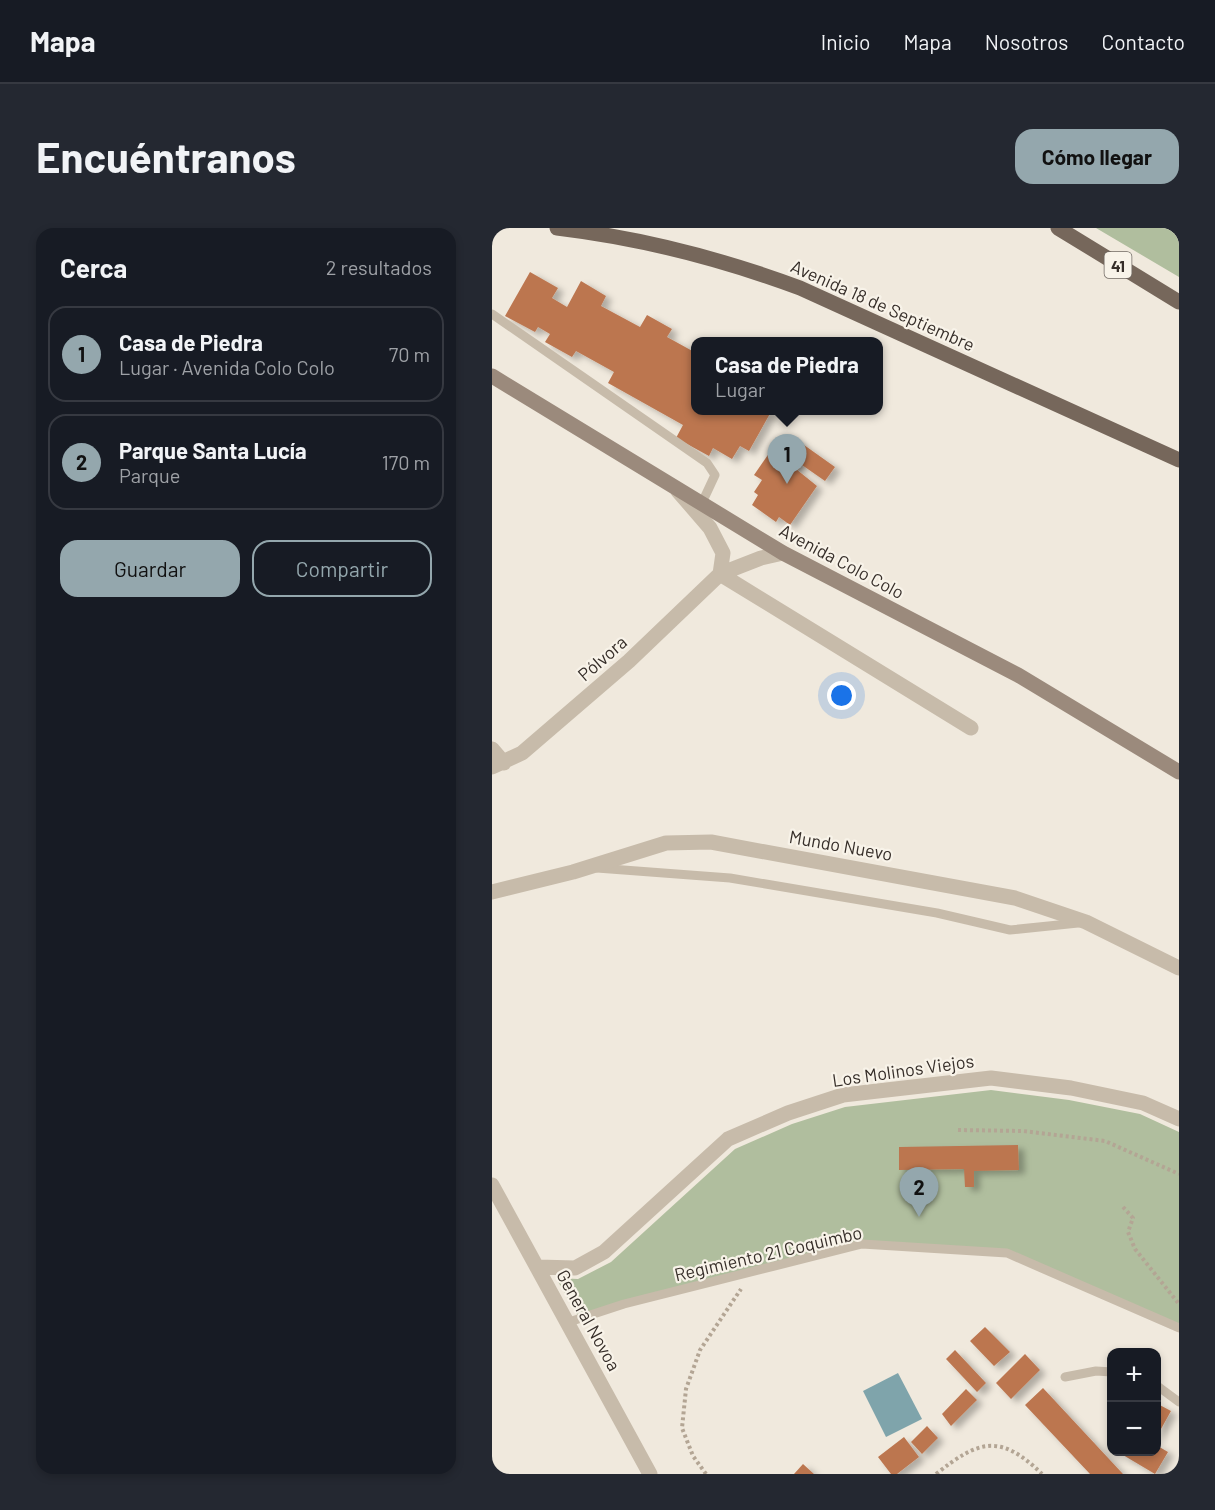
<!DOCTYPE html>
<html lang="es">
<meta charset="utf-8">
<style>
:root{--surface:#171b24;--page:#242831;--text:#f1f3f6;--muted:#9ea1a6;--line:#363941;--accent:#94a7ad}
body{margin:0;font-family:Barlow,sans-serif;background:var(--page);color:var(--text)}
.controls{position:absolute;right:18px;bottom:18px;display:grid;overflow:hidden;border-radius:12px;box-shadow:0 3px 9px #0003}
.controls button{width:54px;height:54px;display:grid;place-items:center;padding:0;border:0;border-bottom:2px solid var(--line);background:var(--surface);color:var(--text);font:30px sans-serif}
.you{position:absolute;left:350px;top:468px;width:21px;height:21px;margin:-15px;border:4px solid #fff;border-radius:50%;background:#1a73e8;box-shadow:0 0 0 9px #1a73e833}
.badge{display:grid;place-items:center;width:39px;height:39px;border-radius:50%;background:var(--accent);color:#111;font-size:20px;font-weight:700}
.pin{position:absolute;translate:-50% -50px;filter:drop-shadow(0 2px 3px #0008)}
.pin::after{content:'';position:absolute;top:32px;width:21px;height:18px;background:inherit;clip-path:polygon(0 0,100% 0,50% 100%)}
.popup{position:absolute;left:199px;top:109px;width:192px;height:78px;box-sizing:border-box;display:grid;place-content:center;border-radius:12px;background:var(--surface);filter:drop-shadow(0 2px 4px #0005);font-size:20px;white-space:nowrap;color:var(--muted)}
.popup b{font-size:22px;color:var(--text)}
.popup::after{content:'';position:absolute;left:50%;top:100%;margin-left:-12px;border:12px solid transparent;border-top-color:var(--surface)}
.list{margin:0;padding:0;list-style:none}
h2{display:flex;justify-content:space-between;align-items:center;height:78px;margin:0;padding:0 24px;font-size:26px}
h2 small{font-size:20px;font-weight:400;color:var(--muted)}
.list li{display:grid;grid-template-columns:39px 1fr auto;gap:18px;align-items:center;box-sizing:border-box;height:96px;margin:0 12px 12px;padding:0 12px;border:2px solid var(--line);border-radius:18px}
.list b{display:block;font-size:22px;white-space:nowrap}
.list p{margin:0;font-size:20px;white-space:nowrap;color:var(--muted)}
.list em{font-size:20px;font-style:normal;color:var(--muted)}
.actions{display:flex;gap:12px;padding:18px 24px}
.actions a{flex:1;padding:14px 0;border:2px solid var(--accent);border-radius:18px;text-align:center;font-size:21px;color:var(--accent)}
.actions .main{background:var(--accent);color:#111}
.map{position:relative;flex:none;width:687px;height:1246px;overflow:hidden;border-radius:18px}
header{display:flex;align-items:center;gap:36px;box-sizing:border-box;height:84px;padding:0 30px;background:var(--surface);border-bottom:2px solid var(--line)}
header strong{font-size:28px}
nav{display:flex;gap:33px;margin-inline-start:auto;font-size:21px}
.intro{display:flex;align-items:center;justify-content:space-between;box-sizing:border-box;height:144px;padding:0 36px}
h1{margin:0;font-size:42px}
.button{padding:15px 27px;border-radius:18px;background:var(--accent);color:#111;font-size:21px;font-weight:700}
main{display:flex;gap:36px;padding:0 36px}
aside{flex:1;background:var(--surface);border-radius:18px;box-shadow:0 3px 9px #0003}
.map>svg:first-child{display:block}
</style>
<header>
<strong>Mapa</strong>
<nav><a>Inicio</a><a>Mapa</a><a>Nosotros</a><a>Contacto</a></nav>
</header>
<div class="intro"><h1>Encuéntranos</h1><a class="button">Cómo llegar</a></div>
<main>
<aside>
<h2>Cerca<small>2 resultados</small></h2>
<ul class="list">
<li><span class="badge">1</span><div><b>Casa de Piedra</b><p>Lugar · Avenida Colo Colo</p></div><em>70 m</em></li>
<li><span class="badge">2</span><div><b>Parque Santa Lucía</b><p>Parque</p></div><em>170 m</em></li>
</ul>
<div class="actions"><a class="main">Guardar</a><a>Compartir</a></div>
</aside>
<div class="map">
<svg width="687" height="1246" viewBox="0 0 687 1246">
<defs>
<filter id="shadow"><feDropShadow dx="6" dy="4" stdDeviation="3" flood-color="#0004"/></filter>
</defs>
<rect width="100%" height="100%" fill="#f0e9dd"/>
<path fill="#b0be9e" d="M604,0H687V49Z
M499,862L577,872L648,886L687,904V1100L515,1025L370,1016L87,1090L64,1050L86,1051L119,1034L243,921L300,896L353,879Z"/>
<path fill="#7fa4ab" d="M406,1145L430,1191L394,1209L371,1163Z"/>
<path fill="#bc7650" filter="url(#shadow)" d="M38,44L66,60L60,70L75,79L89,53L114,68L109,78L148,99L155,87L180,101L175,109L204,125V182H280L257,223L248,218L240,231L221,220L217,228L184,210L191,197L116,155L122,144L84,123L80,129L53,114L58,106L46,99L43,104L13,88Z
M297,212L302,216L305,212L343,239L333,253L310,237L306,242L299,237L325,258L298,297L287,289L284,294L260,277L266,267L262,264L270,252L262,247L280,221L287,226Z
M526,917L527,942L482,943V959H473L472,941L407,942V919Z
M493,1099L518,1124L502,1138L478,1113Z
M463,1122L494,1155L485,1164L454,1131Z
M533,1126L548,1142L519,1171L504,1155Z
M551,1160L631,1246H598L533,1177Z
M474,1161L485,1172L459,1198L450,1186Z
M664,1175L679,1183L664,1210Z
M435,1198L446,1210L430,1226L419,1214Z
M412,1209L427,1229L405,1246H399L386,1229Z
M664,1217L676,1224L663,1246L631,1227L633,1224H664Z
M311,1236L322,1246H302Z"/>
<g fill="none" stroke-linecap="round" stroke-linejoin="round">
<path stroke="#b3a594" stroke-width="4" stroke-dasharray="3 3" stroke-linecap="butt" d="M466,902L531,903L613,913L687,946
M631,979L641,990L636,1004L643,1021L687,1076
M214,1246L201,1228L190,1200L194,1161L208,1122L249,1061
M444,1246C487,1212 508,1205 550,1246"/>
<path stroke="#c7bbaa" stroke-width="9" d="M0,86L215,235L223,247L209,277
M105,640L238,650L445,685L518,702L586,695
M77,1094L132,1076L370,1016L515,1025L687,1100
M573,1149L604,1143L620,1144
M664,1157L687,1174"/>
<path stroke="#c7bbaa" stroke-width="15" d="M186,263L218,300L231,325L228,346L479,500
M0,521L12,535
M0,539L30,525L137,433L228,346L269,330L291,325
M0,664L81,644L174,615L219,614L523,670L594,694L687,740
M0,957L158,1246
M46,1039L83,1040L112,1024L236,911L296,885L351,867L499,850L579,860L651,875L687,891"/>
<path stroke="#9b8a7c" stroke-width="15" d="M0,148L291,325L526,447L687,544"/>
<path stroke="#76675b" stroke-width="15" d="M65,0C149,10 230,31 308,60L687,232
M566,0L687,74"/>
</g>
<g text-anchor="middle" dominant-baseline="central" stroke-width="4.5" stroke-linejoin="round" paint-order="stroke">
<rect fill="#f8f3e9" stroke="#706963" stroke-width="1.5" x="612.5" y="24" width="27" height="26" rx="4.5"/>
<g font-size="16" font-weight="bold" fill="#362e29">
<text x="626" y="37">41</text>
</g>
<g font-size="18" fill="#362e29" stroke="#f8f3e9">
<text transform="translate(391 77) rotate(24)">Avenida 18 de Septiembre</text>
<text transform="translate(350 333) rotate(28)">Avenida Colo Colo</text>
<text transform="translate(110 430) rotate(-41)">Pólvora</text>
<text transform="translate(349 617) rotate(10)">Mundo Nuevo</text>
<text transform="translate(411 842) rotate(-8)">Los Molinos Viejos</text>
<text transform="translate(276 1025) rotate(-13)">Regimiento 21 Coquimbo</text>
<text transform="translate(97 1092) rotate(61)">General Novoa</text>
</g>
</g>
</svg>
<div class="controls">
<button>+</button>
<button>−</button>
</div>
<div class="you"></div>
<div class="pin badge" style="left:295px;top:256px">1</div>
<div class="popup"><b>Casa de Piedra</b>Lugar</div>
<div class="pin badge" style="left:427px;top:989px">2</div>
</div>
</main>
